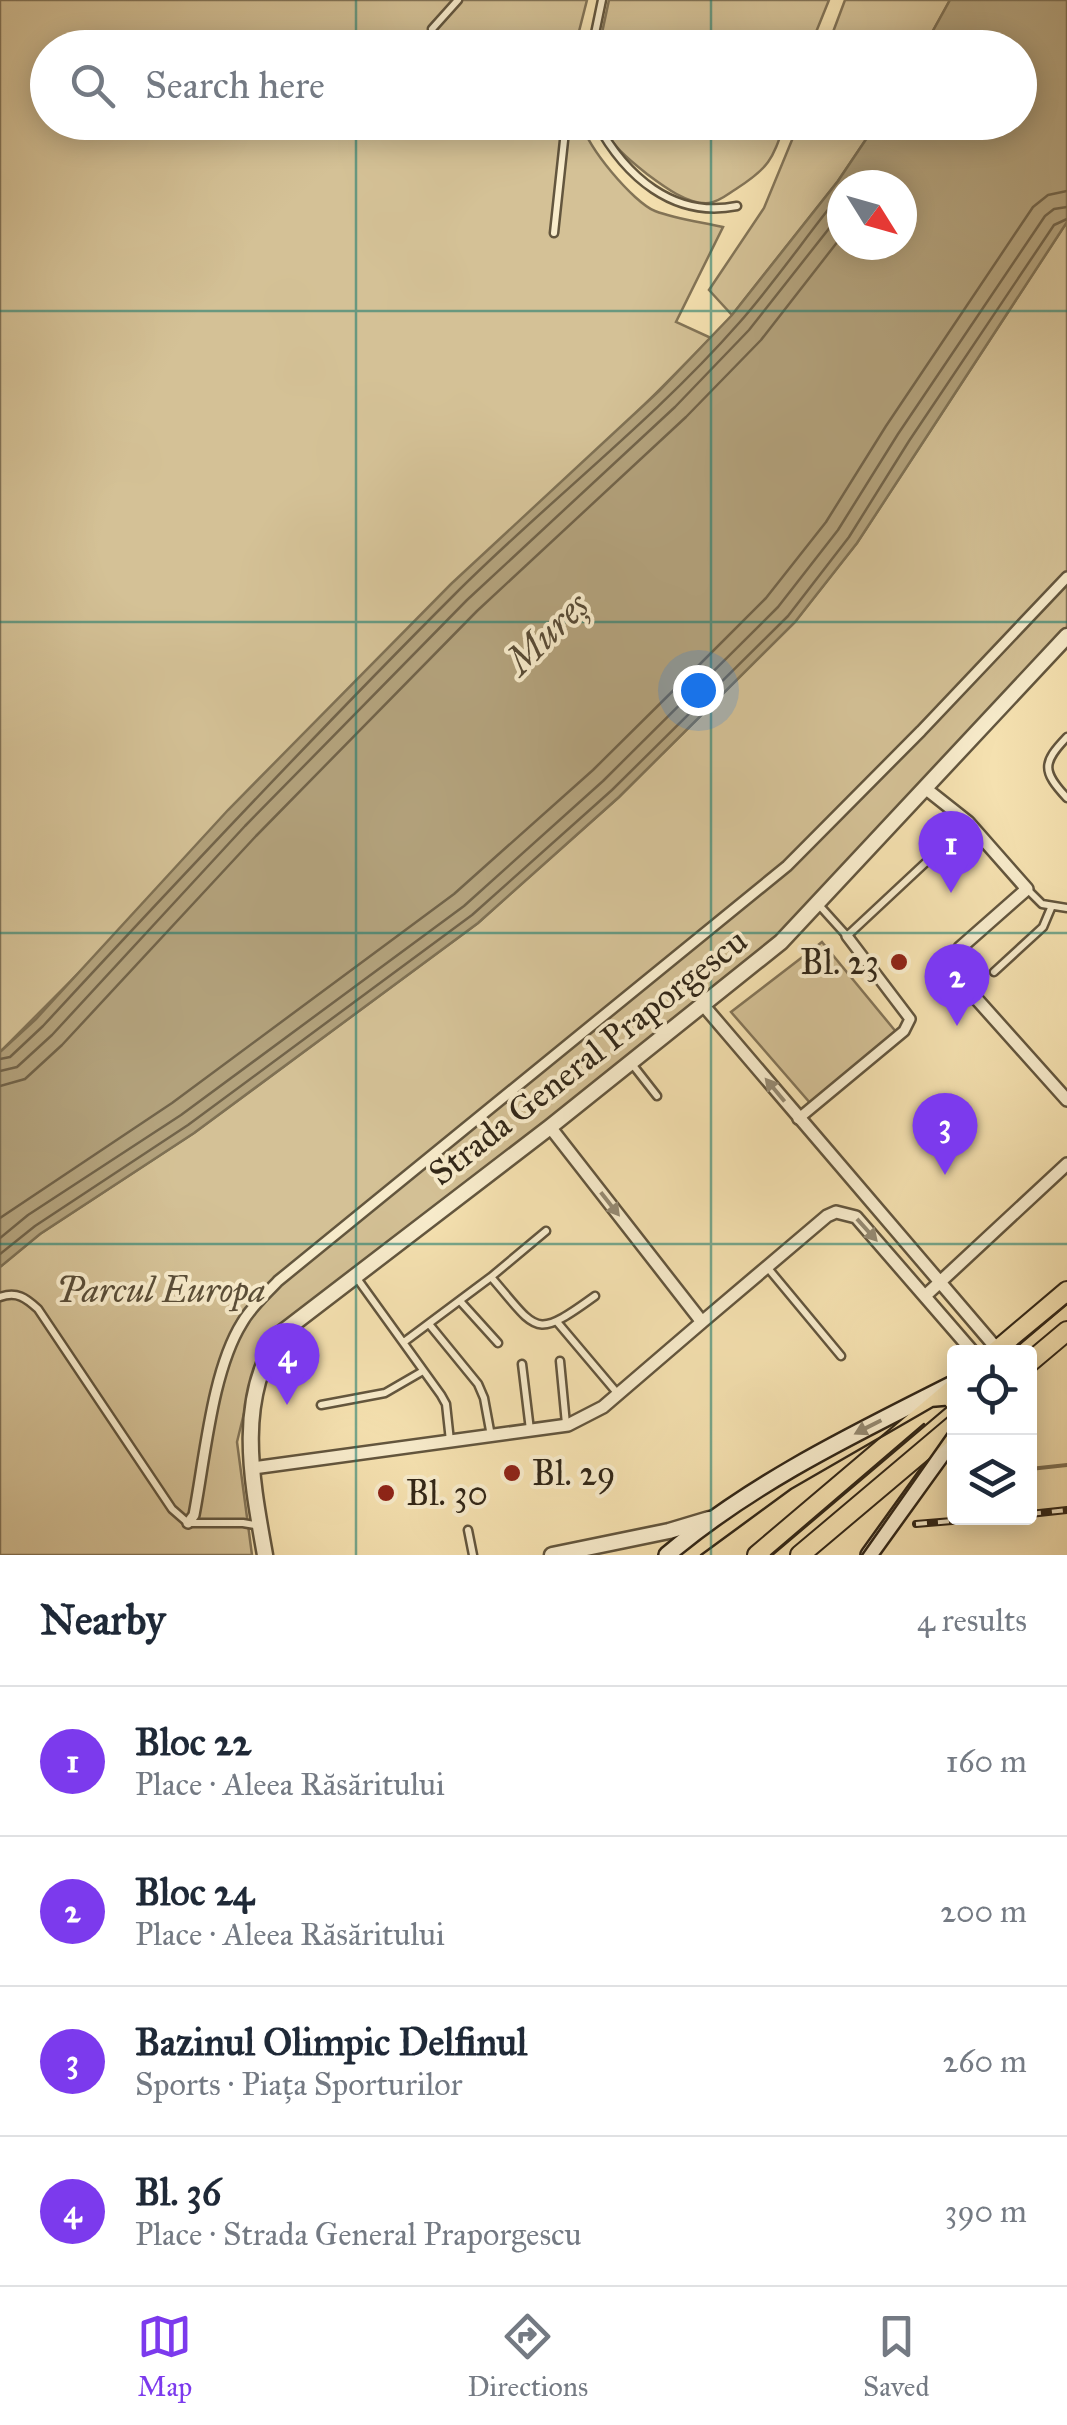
<!DOCTYPE html>
<meta charset="utf-8">
<style>
:root{--surface:#fff;--page:#f6f6f7;--text:#1f2937;--muted:#747a83;--line:#e0e1e3;--accent:#7c3aed}
body{margin:0;font-family:"IM FELL Great Primer",serif;background:var(--page);color:var(--text)}
.controls{position:absolute;right:30px;bottom:30px;display:grid;overflow:hidden;border-radius:10px;box-shadow:0 5px 25px #0003}
.controls button{width:90px;height:90px;display:grid;place-items:center;padding:0;border:0;border-bottom:2px solid var(--line);background:var(--surface);color:var(--text);font:50px sans-serif}
.compass{position:absolute;left:827px;top:170px;width:90px;height:90px;border-radius:50%;background:var(--surface);box-shadow:0 5px 25px #0003;rotate:127deg}
.you{position:absolute;left:698px;top:690px;width:35px;height:35px;margin:-25px;border:8px solid #fff;border-radius:50%;background:#1a73e8;box-shadow:0 0 0 15px #1a73e833}
.badge{display:grid;place-items:center;width:65px;height:65px;border-radius:50%;background:var(--accent);color:#fff;font-size:32px;font-weight:700}
.pin{position:absolute;translate:-50% -82px;filter:drop-shadow(0 2px 5px #0008)}
.pin::after{content:'';position:absolute;top:52px;width:35px;height:30px;background:inherit;clip-path:polygon(0 0,100% 0,50% 100%)}
.list{margin:0;padding:0;list-style:none}
h2{display:flex;justify-content:space-between;align-items:center;height:130px;margin:0;padding:0 40px;font-size:42px}
h2 small{font-size:32px;font-weight:400;color:var(--muted)}
.list li{display:grid;grid-template-columns:65px 1fr auto;gap:30px;align-items:center;box-sizing:border-box;height:150px;padding:0 40px;border-top:2px solid var(--line)}
.list b{display:block;font-size:38px;white-space:nowrap}
.list p{margin:0;font-size:32px;white-space:nowrap;color:var(--muted)}
.list em{font-size:32px;font-style:normal;color:var(--muted)}
.icon{flex:none;width:55px;height:55px;fill:none;stroke:currentColor;stroke-width:2;stroke-linecap:round;stroke-linejoin:round}
.map{position:relative;flex:none;width:1067px;height:1555px;overflow:hidden}
.search{position:absolute;background:var(--surface);box-shadow:0 5px 25px #0003;left:30px;right:30px;top:30px;height:110px;display:flex;align-items:center;gap:25px;box-sizing:border-box;padding:0 35px;border-radius:55px;color:var(--muted);font-size:38px}
.sheet{height:730px;background:var(--surface)}
nav{display:flex;justify-content:space-around;align-items:center;box-sizing:border-box;height:140px;border-top:2px solid var(--line);background:var(--surface);font-size:28px;color:var(--muted)}
nav a{display:grid;justify-items:center;gap:5px}
nav .on{color:var(--accent)}
.map>svg:first-child{display:block}
</style>
<div class="map">
<svg width="1067" height="1555" viewBox="0 0 1067 1555">
<rect width="100%" height="100%" fill="#f5e1b0"/>
<filter id="stains"><feTurbulence type="fractalNoise" baseFrequency=".002" numOctaves="4"/><feColorMatrix values="0 0 0 0 .2 0 0 0 0 .09 0 0 0 0 .02 0 0 0 .5 -.17"/></filter>
<radialGradient id="worn" r=".72"><stop offset=".6" stop-color="#630" stop-opacity="0"/><stop offset="1" stop-color="#630" stop-opacity=".3"/></radialGradient>
<path fill="#d4c196" stroke="#837457" stroke-width="2.5" d="M0,0H587L575,47L48,48V122L582,123C585,145 634,203 655,211C676,219 701,222 723,227L676,322L711,338L0,1052Z
M609,0H829L810,47H599Z
M845,0H950L924,47L827,48Z
M601,123H785C772,160 770,167 736,189C728,194 719,202 709,203C688,205 663,186 647,174C628,159 611,145 601,123Z
M799,123H877L838,181L732,315L709,290L764,208Z
M1067,222V630L768,947L424,1218L262,1339L237,1442L252,1555H0V1267L40,1234L194,1133L478,923L619,797L795,622L857,543Z
M822,942L897,1033L811,1104L731,1012Z"/>
<path fill="#b3a27c" stroke="#7f7154" stroke-width="2.5" fill-rule="evenodd" d="M950,0H1067V222L857,543L795,622L619,797L478,923L194,1133L40,1234L0,1267V1052L36,1019L228,810L451,584L659,391L732,315L838,181L877,123L1020,122V48L924,47ZM842,185H902V245H842Z"/>
<g fill="none" stroke-linecap="round" stroke-linejoin="round">
<path stroke="#72644a" stroke-width="2.5" d="M0,1059L10,1057L43,1026C178,880 314,735 455,594C548,501 653,421 739,323C776,281 807,235 842,192
M0,1071L17,1067L52,1035L245,826L467,600L675,407L749,330L842,212
M0,1086L25,1079L62,1045L256,836L477,611L686,417L761,340L842,236
M0,1218L172,1103L454,894L593,770L693,671L766,598L826,522L886,426L1033,207L1048,195L1067,191
M0,1238L28,1215L181,1115L464,906L603,781L778,607L838,530L898,434L1045,216L1054,209L1067,207
M0,1254L35,1226L188,1125L472,915L612,790L788,616L849,537L909,441L1054,225L1067,219"/>
<path stroke="#7f7154" stroke-width="4" d="M1030,1469L1067,1465"/>
<defs>
<path id="service" d="M432,29L458,0
M592,48L602,0
M596,122C625,176 673,219 737,206
M554,233L566,122
M1067,737C1042,763 1042,771 1067,798
M1027,889L1042,904L1067,908
M819,905L847,936L968,823
M994,972L1043,927L1051,908
M632,1064L657,1096
M767,1267L841,1356
M356,1277L441,1395L446,1404L450,1441
M491,1277L546,1231
M0,1297C17,1291 26,1298 38,1309L172,1509L188,1523H243L260,1526
M460,1301L498,1343
M558,1323L618,1394
M429,1324L478,1384L484,1398L491,1436
M404,1342L491,1277C538,1331 533,1341 595,1296
M560,1361L566,1424
M522,1364L530,1430
M321,1405L385,1393L423,1371
M468,1530L473,1555"/>
<path id="pedestrian" d="M798,1119L904,1031L910,1019L847,936
M188,1523L194,1515C205,1458 212,1371 242,1323C251,1307 265,1295 278,1281L787,866L921,731L1067,577"/>
<path id="minor" d="M925,788L968,822L1027,889L960,948C953,959 953,966 957,977L1067,1100
M704,1006L998,1350
M550,1127L702,1322L827,1216L836,1212L856,1217L973,1352
M925,1296L1067,1164
M253,1468L568,1425L603,1407L702,1322"/>
<path id="tertiary" d="M265,1555C252,1482 235,1399 280,1334L550,1127L781,942L1067,636
M552,1555L669,1531L709,1519"/>
<path id="secondary" d="M667,1555C752,1483 852,1435 951,1385
M869,1555L954,1437"/>
<path id="primary" d="M995,1352L1067,1291
M1030,1362L1067,1331
M757,1555L954,1388
M800,1555L954,1425"/>
</defs>
<use href="#service" stroke="#63563e" stroke-width="11"/>
<use href="#pedestrian" stroke="#63563e" stroke-width="14"/>
<use href="#minor" stroke="#63563e" stroke-width="16"/>
<use href="#tertiary" stroke="#63563e" stroke-width="19"/>
<use href="#secondary" stroke="#322718" stroke-width="20"/>
<use href="#primary" stroke="#322718" stroke-width="22"/>
<use href="#service" stroke="#f8eccc" stroke-width="6"/>
<use href="#pedestrian" stroke="#f8eccc" stroke-width="9"/>
<use href="#minor" stroke="#f8eccc" stroke-width="11"/>
<use href="#tertiary" stroke="#f8eccc" stroke-width="14"/>
<use href="#secondary" stroke="#f8eccc" stroke-width="15"/>
<use href="#primary" stroke="#f5e1b0" stroke-width="18"/>
<path stroke="#322718" stroke-width="2.5" d="M1009,1352L1067,1304
M701,1555L791,1489L933,1407L945,1406
M771,1555L924,1424
M862,1555L954,1424"/>
<defs>
<path id="rail" d="M1030,1514L1067,1510
M916,1524L988,1518"/>
</defs>
<use href="#rail" stroke="#322718" stroke-width="8"/>
<use href="#rail" stroke="#f8eccc" stroke-width="4" stroke-dasharray="11" stroke-linecap="butt"/>
</g>
<defs><path id="oneway-solid" d="M-6-.8H1V-3.2L6.5 0L1 3.2V.8H-6Z" transform="scale(2.5)"/></defs>
<g fill="#958a72">
<use href="#oneway-solid" transform="translate(775 1090) rotate(-130)"/>
<use href="#oneway-solid" transform="translate(610 1204) rotate(52)"/>
<use href="#oneway-solid" transform="translate(867 1230) rotate(48)"/>
<use href="#oneway-solid" transform="translate(868 1427) rotate(153)"/>
</g>
<path fill="none" stroke="#0f766e" stroke-width="2.5" stroke-opacity="0.55" d="M356,0V48M711,0V48M356,122V1555M711,122V1555M0,311H1067M0,622H1067M0,933H1067M0,1244H1067"/>
<g fill="#8f2418" stroke="#f8eccc" stroke-width="4">
<circle cx="899" cy="962" r="10"/>
<circle cx="512" cy="1473" r="10"/>
<circle cx="386" cy="1493" r="10"/>
</g>
<g text-anchor="middle" dominant-baseline="central" stroke-width="8" stroke-linejoin="round" paint-order="stroke">
<g font-size="35" fill="#322718" stroke="#f8eccc" text-anchor="start">
<text x="879" y="962" text-anchor="end">Bl. 23</text>
<text x="532" y="1473">Bl. 29</text>
<text x="406" y="1493">Bl. 30</text>
</g>
<g font-size="35" fill="#322718" stroke="#f8eccc">
<text transform="translate(588 1057) rotate(-38)">Strada General Praporgescu</text>
</g>
<g font-size="35" font-style="italic" fill="#5a4e38" stroke="#f8eccc">
<text x="161" y="1290">Parcul Europa</text>
</g>
<g font-size="38" font-style="italic" fill="#594c36" stroke="#f8eccc">
<text transform="translate(547 633) rotate(-44)">Mureș</text>
</g>
</g>
<rect width="100%" height="100%" filter="url(#stains)"/>
<rect width="100%" height="100%" fill="url(#worn)"/>
</svg>
<div class="controls">
<button><svg class="icon" aria-label="locate" viewBox="0 0 24 24"><circle cx="12" cy="12" r="6"/><path d="M12 2v4M12 18v4M2 12h4M18 12h4"/></svg></button>
<button><svg class="icon" aria-label="layers" viewBox="0 0 24 24"><path d="M12 4l9 5-9 5-9-5zM3 14l9 5 9-5"/></svg></button>
</div>
<svg class="compass" viewBox="-18 -18 36 36"><path d="M0-13l5 13h-10z" fill="#e53935"/><path d="M0 13l5-13h-10z" fill="#747a83"/></svg>
<div class="you"></div>
<div class="pin badge" style="left:951px;top:893px">1</div>
<div class="pin badge" style="left:957px;top:1026px">2</div>
<div class="pin badge" style="left:945px;top:1175px">3</div>
<div class="pin badge" style="left:287px;top:1405px">4</div>
<div class="search"><svg class="icon" aria-label="search" viewBox="0 0 24 24"><circle cx="10" cy="10" r="6"/><path d="M15 15l6 6"/></svg>Search here</div>
</div>
<section class="sheet">
<h2>Nearby<small>4 results</small></h2>
<ul class="list">
<li><span class="badge">1</span><div><b>Bloc 22</b><p>Place · Aleea Răsăritului</p></div><em>160 m</em></li>
<li><span class="badge">2</span><div><b>Bloc 24</b><p>Place · Aleea Răsăritului</p></div><em>200 m</em></li>
<li><span class="badge">3</span><div><b>Bazinul Olimpic Delfinul</b><p>Sports · Piața Sporturilor</p></div><em>260 m</em></li>
<li><span class="badge">4</span><div><b>Bl. 36</b><p>Place · Strada General Praporgescu</p></div><em>390 m</em></li>
</ul>
</section>
<nav>
<a class="on"><svg class="icon" aria-label="map" viewBox="0 0 24 24"><path d="M3 6l6-2 6 2 6-2v14l-6 2-6-2-6 2zM9 4v14M15 6v14"/></svg>Map</a>
<a><svg class="icon" aria-label="directions" viewBox="0 0 24 24"><path d="M12 3l9 9-9 9-9-9zM9 14v-3h6M13 9l2 2-2 2"/></svg>Directions</a>
<a><svg class="icon" aria-label="saved" viewBox="0 0 24 24"><path d="M7 4h10v16l-5-4-5 4z"/></svg>Saved</a>
</nav>
